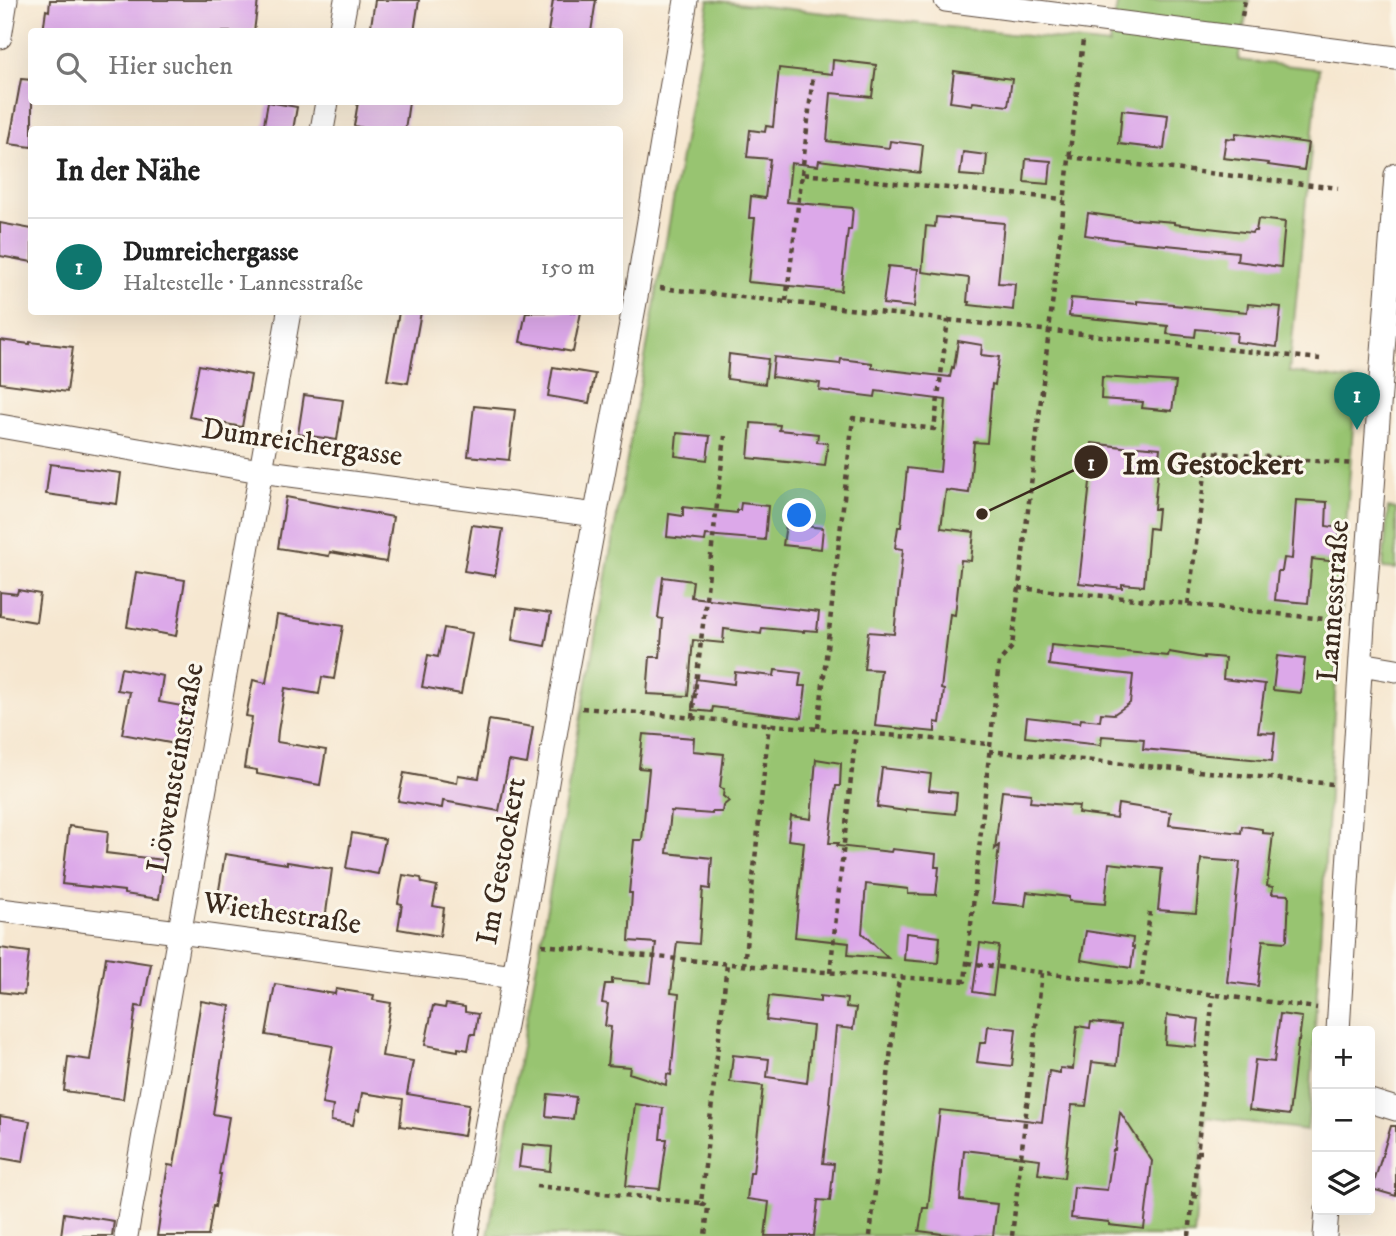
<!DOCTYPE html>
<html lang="de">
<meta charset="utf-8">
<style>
:root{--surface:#fff;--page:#f6f6f6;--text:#222;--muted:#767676;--line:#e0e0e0;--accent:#0f766e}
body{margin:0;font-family:"IM FELL DW Pica",serif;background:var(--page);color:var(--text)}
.controls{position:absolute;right:21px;bottom:21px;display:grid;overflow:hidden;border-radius:7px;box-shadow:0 7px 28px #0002}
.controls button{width:63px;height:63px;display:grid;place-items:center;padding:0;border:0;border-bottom:2px solid var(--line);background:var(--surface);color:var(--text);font:35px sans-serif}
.you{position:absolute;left:800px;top:516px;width:24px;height:24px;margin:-18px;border:5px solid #fff;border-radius:50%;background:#1a73e8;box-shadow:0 0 0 10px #1a73e833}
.badge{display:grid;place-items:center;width:46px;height:46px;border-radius:50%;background:var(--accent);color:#fff;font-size:23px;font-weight:700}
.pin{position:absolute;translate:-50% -58px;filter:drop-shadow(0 2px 4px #0008)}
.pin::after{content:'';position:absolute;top:37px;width:24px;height:21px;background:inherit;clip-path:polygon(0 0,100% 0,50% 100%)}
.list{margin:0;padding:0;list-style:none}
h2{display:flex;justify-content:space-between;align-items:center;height:91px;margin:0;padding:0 28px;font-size:30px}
h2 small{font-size:23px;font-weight:400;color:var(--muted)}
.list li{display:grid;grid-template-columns:46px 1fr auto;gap:21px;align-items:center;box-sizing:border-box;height:98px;padding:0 28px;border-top:2px solid var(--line)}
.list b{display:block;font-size:26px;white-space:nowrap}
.list p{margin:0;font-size:23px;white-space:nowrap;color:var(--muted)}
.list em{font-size:23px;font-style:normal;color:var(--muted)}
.icon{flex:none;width:38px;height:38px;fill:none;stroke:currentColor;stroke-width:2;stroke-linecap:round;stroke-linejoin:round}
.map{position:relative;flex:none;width:1396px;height:1236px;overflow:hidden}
.search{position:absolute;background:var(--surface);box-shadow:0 7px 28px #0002;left:28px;top:28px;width:595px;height:77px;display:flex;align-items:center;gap:18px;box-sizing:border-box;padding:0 24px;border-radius:7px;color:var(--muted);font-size:26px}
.panel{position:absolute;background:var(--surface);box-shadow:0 7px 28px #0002;left:28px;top:126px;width:595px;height:189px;border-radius:7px}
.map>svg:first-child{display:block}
</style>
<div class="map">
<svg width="1396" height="1236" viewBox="0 0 1396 1236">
<rect width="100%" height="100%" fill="#fbf7ec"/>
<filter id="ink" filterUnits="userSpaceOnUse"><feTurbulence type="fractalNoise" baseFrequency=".0143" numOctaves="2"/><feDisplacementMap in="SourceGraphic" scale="14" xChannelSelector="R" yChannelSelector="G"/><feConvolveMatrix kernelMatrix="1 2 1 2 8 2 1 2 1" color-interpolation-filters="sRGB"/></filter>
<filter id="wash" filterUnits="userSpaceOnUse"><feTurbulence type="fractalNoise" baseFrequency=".00686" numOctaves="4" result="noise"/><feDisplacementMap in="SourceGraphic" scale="28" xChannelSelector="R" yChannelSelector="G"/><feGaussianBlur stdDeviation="1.57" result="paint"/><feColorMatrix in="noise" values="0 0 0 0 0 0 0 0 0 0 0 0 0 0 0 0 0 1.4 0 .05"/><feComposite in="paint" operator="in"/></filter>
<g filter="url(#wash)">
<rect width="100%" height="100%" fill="#f6e7d0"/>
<path fill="#98c471" stroke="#6a7748" stroke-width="2" d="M709,0L1109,45L1118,0H1249L1238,60L1319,69L1289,372L1356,381L1338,647L1311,1090L1307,1130L1206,1117L1194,1236H488Z
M1388,508L1396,509V569L1383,568Z"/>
<g id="blocks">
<path fill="#dca8e9" d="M50,0H258L254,32H43L46,10L49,11Z
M375,0H419L414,32H370Z
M553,0H596L591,32H548Z
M833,60L876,65L872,97L831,93L827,141L889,148L890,141L923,145L920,173L819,160L818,166L791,163L787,202L853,208L851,230H848L841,291L748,282L755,218H749L751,196L765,198L770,159L747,157L750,130L765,132L766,126L773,127L779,68L832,74Z
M954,71L1012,79L1008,106L973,102L972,105L950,102Z
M21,79L32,80V147L9,144Z
M268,102L297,107L293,130H263Z
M358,102H409L405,130H373L354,126Z
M1122,110L1168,115L1164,149L1119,144Z
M1236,133L1308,143L1304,170L1268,165L1269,163L1223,158L1226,138L1235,139Z
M963,152L987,155L985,177L960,175Z
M1026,159L1051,161L1049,184L1024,182Z
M1088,213L1137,220V219L1174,222V224L1252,233L1253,231H1256L1258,219L1285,222L1281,267L1237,261L1238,252L1135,242L1085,235Z
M936,217L1004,223L998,283L1015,284L1013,310L969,305L970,302H967L969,278L922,272L926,226L935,227Z
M0,223L32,229V262L0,256Z
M888,266L918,269L914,307L883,304Z
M1071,298L1137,304V301L1173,304V305L1247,312L1248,304L1281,307L1277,347L1236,342L1237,333L1196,329L1195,337L1167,334L1168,326L1069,316Z
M399,312H421L408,383L387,380Z
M526,312H581L573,352L520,342Z
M0,340L30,344V342L73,347L67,392L0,383Z
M958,341L982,345L981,355L999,357L995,385L992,384L987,443L974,442L969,493L946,490L941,528L974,532L971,561L961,560L955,615L950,614L941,689L944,690L940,723L935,722V732L875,726L881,670L864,669L868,632L894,634L903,549L895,548L898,527H901L907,468L940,472L946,400L876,391L875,397L819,390L820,383L772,377L774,357L840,364L841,359L872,363V368L950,377L952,367L954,368Z
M729,354L768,359L765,384L727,379Z
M199,365L251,375L242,427L189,417Z
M553,367L595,374L589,403L548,396Z
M1102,377L1176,382L1172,411L1142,408L1143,402L1101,399Z
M304,395L343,400L337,440L298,434Z
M474,406L515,410L509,460L468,456Z
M751,423L780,425L779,430L818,434L817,442L828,443L825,466L748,458Z
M677,433L710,436L707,460L675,456Z
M1092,443L1138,449V446L1160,448L1154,509H1158L1156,529L1149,528L1144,586L1122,584V588L1079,583L1092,464H1089Z
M50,464L121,473L117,504L46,494Z
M286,497L393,517L386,562L330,552L329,556L278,548Z
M1296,500L1327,502L1326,526L1340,528L1337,562L1312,559L1308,603L1275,600L1278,571H1282L1284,558L1292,559Z
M741,503L768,506L765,540L706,535L705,541L667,537L669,514L683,516V507L737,513V510H740Z
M786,524L823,528L821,549L783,545Z
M472,525L503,529L495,576L464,571Z
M136,572L185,580L176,636L127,627Z
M663,577L693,581L691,597L819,612L817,631L804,630V632L762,628L761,634L724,629L723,643L693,640L688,696L647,694L650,657H660L663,619L658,618Z
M18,590L40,594L36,622L0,616V592L17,594Z
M517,608L551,613L545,646L512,640Z
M277,615L343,626L334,679L322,677L319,694L285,688L278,731L277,742L326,750L320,785L257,774V770L244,768L252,717L246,716L253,680L266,683Z
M444,628L472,633L461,694L422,687L428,655L438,657Z
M1051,645L1168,656L1169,652L1204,658V656L1225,658L1223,679L1265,684L1258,732L1275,733L1272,761L1143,749L1144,739L1102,736L1101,745L1025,737L1027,717L1080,723L1081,719L1100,721L1101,713L1114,714L1130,703L1133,675L1049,665Z
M1277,656L1305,659L1301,693L1273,690Z
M121,668L163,676L159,702L193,708L186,746L122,734L130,692L117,690Z
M775,670L801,673L799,686H806L802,718L713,707L712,712L692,710L696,679L734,684L735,672L774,676Z
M489,720L533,727L527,764L509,761L499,811L443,801L442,808L398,801L404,773L457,783L458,775L479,778Z
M643,734L694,738L693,751L724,754L720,788L724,789L723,796L729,801L723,806L722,812H712V814L671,811L667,853L712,858L711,870L710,889L703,888L699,944L677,942L671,993L679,994L671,1075L667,1074L666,1085L629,1073L630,1067L607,1065L611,1027L605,1026L608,1004L602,1003L605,984H612V979L651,983L656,943L629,941L632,893H629L634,840H642L649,769L639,768Z
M816,759L841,763L840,786H836L829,843H838L837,846L891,852L892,849L936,854L935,867H939L936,895L908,894V889L866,884L862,933L888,958L848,955L849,943L795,937L804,842L788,840L791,816L811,819Z
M882,768L931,774L929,790L957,793L955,814L906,809V811L877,807Z
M1002,791L1031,794L1030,802L1079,806L1078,813L1116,818L1118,804L1171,812L1169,825L1241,833L1242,826L1262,829V833L1273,834L1267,886L1273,887L1272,894L1289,895L1287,940L1285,942L1263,940L1258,986L1227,982L1240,862L1201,859L1196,913L1158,910L1162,869L1109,863L1105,904L1069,901V897L1027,892L1025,906L993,903L999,845L995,849Z
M69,826L108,831L106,853L164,860L159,899L124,894V891L62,884Z
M352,833L385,839L378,874L346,868Z
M225,854L287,864V862L332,869L325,920L261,910L260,915L216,908Z
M403,875L421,878L422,883L437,886L433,906L444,908L440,936L398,929L402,904L398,903Z
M1086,931L1133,938L1132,947H1134L1131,968L1081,960Z
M906,933L940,937L938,963L904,960Z
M980,943L999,946L993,995L973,992Z
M0,948L29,952L24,995L0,992Z
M106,957L151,964L143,1007L136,1006L123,1099L64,1091L68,1057L90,1060Z
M275,984L335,994L336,989L374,995L373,1000L391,1003L382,1056L413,1061L407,1094L469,1104L464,1136L400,1126L403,1099L362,1093L359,1111L356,1110L353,1125L331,1121L333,1106L322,1104L333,1046L266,1035Z
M769,996L820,1002V996L847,999L846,1007L856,1008L853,1029L836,1027L829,1103L830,1104L823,1163L834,1164L830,1201L818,1200L814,1236H765L769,1202L747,1199L750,1173H753L763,1086L730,1082L733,1055L769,1059L767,1077L807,1083L813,1026L766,1020Z
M201,1001L230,1006L213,1114L229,1117L219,1174H221L215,1207L213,1206L208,1236H157L168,1165L174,1166Z
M446,1004L465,1007V1012L478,1014L475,1034H471L468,1050L458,1048V1051L425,1045L433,1006L445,1008Z
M1280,1014L1302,1017L1299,1041H1298L1289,1115L1249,1110L1255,1060L1274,1062Z
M1167,1015L1199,1019L1196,1047L1165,1044Z
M1091,1022L1121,1025L1117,1065L1092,1062L1086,1106L1072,1105L1064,1178L1038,1174L1040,1159L964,1150L960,1200L997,1204L993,1236H957L919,1231L923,1208H928L940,1110L1042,1122L1049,1071L1060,1073V1068L1073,1069L1077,1026L1090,1028Z
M988,1026L1016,1029L1012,1066L977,1062L980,1043H986Z
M548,1094L576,1097L573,1119L546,1116Z
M635,1104L663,1108L660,1139H667L660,1189L626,1186Z
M1120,1112L1152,1161L1144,1229L1109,1225V1222L1071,1218L1074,1187L1107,1190L1113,1150H1115Z
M0,1116L30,1121L23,1162L0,1158Z
M1391,1126H1396V1196L1372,1189Z
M522,1144L552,1147L550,1171L519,1167Z
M64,1213L114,1221L112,1236H61Z"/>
</g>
</g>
<g filter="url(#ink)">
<use href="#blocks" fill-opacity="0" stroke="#574639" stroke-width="2"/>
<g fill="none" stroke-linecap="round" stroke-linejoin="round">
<defs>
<path id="minor" d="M946,0L1396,58
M340,32L346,0
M0,37L6,0
M322,130L327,102
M0,426L260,471L596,515
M1361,664L1396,670
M0,910L179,932L514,977
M1338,1031L1363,624L1396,175
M1370,1101L1396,1109
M126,1236L289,312
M466,1236L514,977L560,706L638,286L686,0
M1325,1236L1327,1210"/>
</defs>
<use href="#minor" stroke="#574639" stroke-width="25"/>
<path stroke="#574639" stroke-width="4.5" stroke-dasharray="5 5" stroke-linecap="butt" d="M1242,16L1245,0
M1069,157L1338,188
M802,174L813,75
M660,288L948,320L1320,359
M786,301L802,174L1064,199
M1019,588L1188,604L1342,621
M1188,604L1208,452L1354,464
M582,708L989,744
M692,718L725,436
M818,728L853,418L934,429L948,320
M989,751L1332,784
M542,945C682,960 823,974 965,981L999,662L1012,647L1083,40
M968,963L1317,1008
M744,966L769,724
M830,973L856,732
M1141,986L1150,912
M1197,1152H1206
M536,1186L701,1203L727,964
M1193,1196L1202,1197
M701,1203L708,1207L705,1236
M870,1236L899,978
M1012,1236L1042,973
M1189,1236L1213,995"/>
<use href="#minor" stroke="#fff" stroke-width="23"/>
</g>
</g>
<g text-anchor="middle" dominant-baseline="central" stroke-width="6" stroke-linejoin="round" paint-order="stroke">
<g font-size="30" fill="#3b2a1e" stroke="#fbf7ec">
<text transform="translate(302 443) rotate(8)">Dumreichergasse</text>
<text transform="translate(1334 601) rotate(-86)">Lannesstraße</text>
<text transform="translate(176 768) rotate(-80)">Löwensteinstraße</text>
<text transform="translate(502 861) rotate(-80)">Im Gestockert</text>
<text transform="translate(282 914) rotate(8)">Wiethestraße</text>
</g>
</g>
<path fill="none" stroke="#3b2a1e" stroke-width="2.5" d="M982 514L1091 462"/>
<g fill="#3b2a1e" stroke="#fbf7ec" stroke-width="2.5">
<circle cx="982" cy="514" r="7"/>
<circle cx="1091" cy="462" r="18"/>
</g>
<g font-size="21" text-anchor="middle" font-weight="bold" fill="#fff">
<text x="1091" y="470">1</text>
</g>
<g font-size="32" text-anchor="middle" font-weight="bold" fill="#3b2a1e" stroke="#fbf7ec" stroke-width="6" stroke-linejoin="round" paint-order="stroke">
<text x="1213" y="474">Im Gestockert</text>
</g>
</svg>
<div class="controls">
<button>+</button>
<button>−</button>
<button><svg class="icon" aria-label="layers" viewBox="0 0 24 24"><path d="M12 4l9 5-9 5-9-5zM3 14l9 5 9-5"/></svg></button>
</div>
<div class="you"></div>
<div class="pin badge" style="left:1357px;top:430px">1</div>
<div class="search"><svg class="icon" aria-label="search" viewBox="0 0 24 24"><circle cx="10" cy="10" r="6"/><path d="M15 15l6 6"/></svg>Hier suchen</div>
<section class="panel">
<h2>In der Nähe<small></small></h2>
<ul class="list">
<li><span class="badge">1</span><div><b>Dumreichergasse</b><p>Haltestelle · Lannesstraße</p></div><em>150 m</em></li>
</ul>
</section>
</div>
